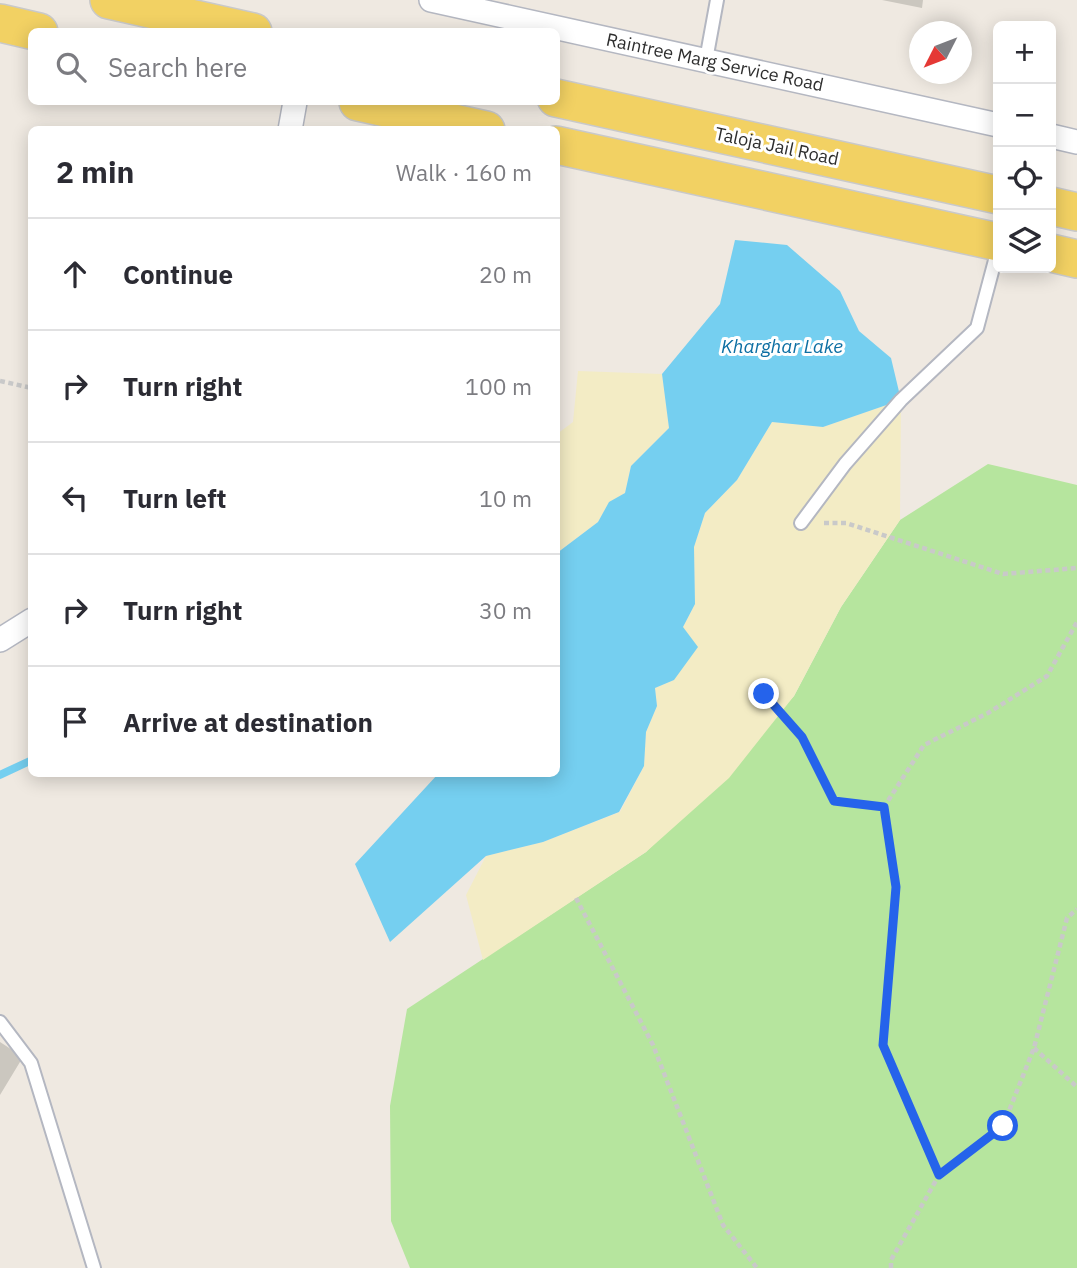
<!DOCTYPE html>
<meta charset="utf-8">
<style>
:root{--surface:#fff;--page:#f2f2f3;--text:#2b2b33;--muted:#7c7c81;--line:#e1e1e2}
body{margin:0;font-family:"IBM Plex Sans",sans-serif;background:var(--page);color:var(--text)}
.controls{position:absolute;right:21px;top:21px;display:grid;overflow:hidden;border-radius:10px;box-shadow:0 4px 18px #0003}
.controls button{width:63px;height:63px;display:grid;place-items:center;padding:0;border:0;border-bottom:2px solid var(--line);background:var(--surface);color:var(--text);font:35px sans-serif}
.compass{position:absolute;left:909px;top:21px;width:63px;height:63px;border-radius:50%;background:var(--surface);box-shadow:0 4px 18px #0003;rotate:228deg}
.stop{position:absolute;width:21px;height:21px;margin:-16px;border:5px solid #2563eb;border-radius:50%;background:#fff}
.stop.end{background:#2563eb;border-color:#fff;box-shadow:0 2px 7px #0008}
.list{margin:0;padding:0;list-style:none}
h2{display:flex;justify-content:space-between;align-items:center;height:91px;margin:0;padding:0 28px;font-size:30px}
h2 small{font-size:23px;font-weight:400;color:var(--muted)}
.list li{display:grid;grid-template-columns:46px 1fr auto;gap:21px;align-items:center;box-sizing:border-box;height:112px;padding:0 28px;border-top:2px solid var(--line)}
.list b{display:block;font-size:26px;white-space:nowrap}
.list em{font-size:23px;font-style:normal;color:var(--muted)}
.icon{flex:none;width:38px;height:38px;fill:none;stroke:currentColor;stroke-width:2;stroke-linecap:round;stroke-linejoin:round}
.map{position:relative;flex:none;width:1077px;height:1268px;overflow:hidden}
.search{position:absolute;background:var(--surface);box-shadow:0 4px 18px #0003;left:28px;top:28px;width:532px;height:77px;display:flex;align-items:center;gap:18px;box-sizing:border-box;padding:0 24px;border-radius:10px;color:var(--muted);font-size:26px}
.panel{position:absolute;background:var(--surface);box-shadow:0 4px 18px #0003;left:28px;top:126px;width:532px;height:651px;border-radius:10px}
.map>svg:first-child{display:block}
</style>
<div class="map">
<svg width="1077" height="1268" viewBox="0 0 1077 1268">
<rect width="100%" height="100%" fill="#efe9e1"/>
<path fill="#b6e59e" d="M988,464L1077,485V1268H410L391,1221L390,1106L407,1009L646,852L794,696L841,607L900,520Z"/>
<path fill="#f3ecc5" d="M578,371L662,374L669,428L631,466L625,493L609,503L598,522L557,553V434L573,422Z
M901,400L900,520L841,607L794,696L729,778L646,852L483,960L466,895L486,856L543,842L620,812L644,766L646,732L657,706L655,688L674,680L683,627L695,604L694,547L705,513L737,480L772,422L823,427Z"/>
<path fill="#75cff0" d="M735,240L787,245L840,291L859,331L891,358L901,400L823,427L772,422L737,480L705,513L694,547L695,604L683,627L698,647L674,680L655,688L657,706L646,732L644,766L619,812L543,842L486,856L390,942L355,864L438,774H556L557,553L598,522L609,502L625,493L631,466L669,428L662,374L720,304Z"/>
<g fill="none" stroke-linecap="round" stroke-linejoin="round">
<path stroke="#75cff0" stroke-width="8" d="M0,775L32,760"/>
</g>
<path fill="#cbc7bf" d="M882,0H923L922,8Z
M0,1042L23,1057L0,1095Z"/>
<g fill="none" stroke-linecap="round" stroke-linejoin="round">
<defs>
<path id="lane" d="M706,60L717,0
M801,523L845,464L901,400L977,328L998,249
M0,1022L31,1063L94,1268"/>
<path id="street" d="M431,0L998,125
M290,130L295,102
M1051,136L1077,142
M0,640L32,620"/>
<path id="primary" d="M109,0L253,32
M0,23L39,32
M556,98L998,195
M358,102L486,130
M556,145L998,242
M1051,206L1077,212
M1051,253L1077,259"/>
</defs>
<use href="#lane" stroke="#b4b7c1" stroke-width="16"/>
<use href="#street" stroke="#b4b7c1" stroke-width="26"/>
<use href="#primary" stroke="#c9c9c9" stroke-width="40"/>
<path stroke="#c9c9c9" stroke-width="4.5" stroke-dasharray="5 3.5" stroke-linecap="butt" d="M0,381L32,388
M824,523H846L1003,574L1077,568
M764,694L802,737L834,801L884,807L924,745L988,713L1047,676L1077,622
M884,807L896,887L883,1045L938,1175
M576,898L653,1045L723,1225L757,1268
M1034,1048L1077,1087
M891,1268V1260L939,1175L1003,1126L1034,1048L1067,918L1077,909"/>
<use href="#lane" stroke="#fff" stroke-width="12"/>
<use href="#street" stroke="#fff" stroke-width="23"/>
<use href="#primary" stroke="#f2d163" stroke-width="37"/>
</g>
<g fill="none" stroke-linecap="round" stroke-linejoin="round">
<path stroke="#2563eb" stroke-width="9" d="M764,694L802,737L834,801L884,807L896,887L883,1045L939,1175L1003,1126"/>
</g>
<g text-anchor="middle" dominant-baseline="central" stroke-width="6" stroke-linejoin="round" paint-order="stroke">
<g font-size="18" fill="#2e2e2e" stroke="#fff">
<text transform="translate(715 62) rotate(12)">Raintree Marg Service Road</text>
<text transform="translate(777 146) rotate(12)">Taloja Jail Road</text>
</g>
<g font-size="19" font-style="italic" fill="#0d6fa3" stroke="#fff">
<text x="782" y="346">Kharghar Lake</text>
</g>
</g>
</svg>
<div class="controls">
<button>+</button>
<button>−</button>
<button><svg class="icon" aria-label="locate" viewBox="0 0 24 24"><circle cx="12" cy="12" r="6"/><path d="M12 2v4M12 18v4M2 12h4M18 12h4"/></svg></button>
<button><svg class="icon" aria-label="layers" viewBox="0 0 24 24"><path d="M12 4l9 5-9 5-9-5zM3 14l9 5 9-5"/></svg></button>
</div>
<svg class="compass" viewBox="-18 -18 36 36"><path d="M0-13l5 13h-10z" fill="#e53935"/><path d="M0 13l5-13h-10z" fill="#7c7c81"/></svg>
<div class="stop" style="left:1003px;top:1126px"></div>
<div class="stop end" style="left:764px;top:694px"></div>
<div class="search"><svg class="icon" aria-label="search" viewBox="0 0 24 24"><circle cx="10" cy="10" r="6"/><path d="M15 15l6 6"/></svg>Search here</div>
<section class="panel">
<h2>2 min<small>Walk · 160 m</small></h2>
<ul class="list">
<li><svg class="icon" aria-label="ahead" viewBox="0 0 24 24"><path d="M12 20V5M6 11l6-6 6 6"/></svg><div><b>Continue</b></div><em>20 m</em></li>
<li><svg class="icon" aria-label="right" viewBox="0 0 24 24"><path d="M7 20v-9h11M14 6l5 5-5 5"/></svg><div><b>Turn right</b></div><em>100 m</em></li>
<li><svg class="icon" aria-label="left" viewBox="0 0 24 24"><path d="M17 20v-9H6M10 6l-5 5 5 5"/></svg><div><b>Turn left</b></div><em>10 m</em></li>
<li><svg class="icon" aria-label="right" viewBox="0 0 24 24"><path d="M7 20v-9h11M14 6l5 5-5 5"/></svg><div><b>Turn right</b></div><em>30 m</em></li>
<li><svg class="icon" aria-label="arrive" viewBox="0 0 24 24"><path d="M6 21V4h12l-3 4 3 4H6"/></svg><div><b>Arrive at destination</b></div></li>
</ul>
</section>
</div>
